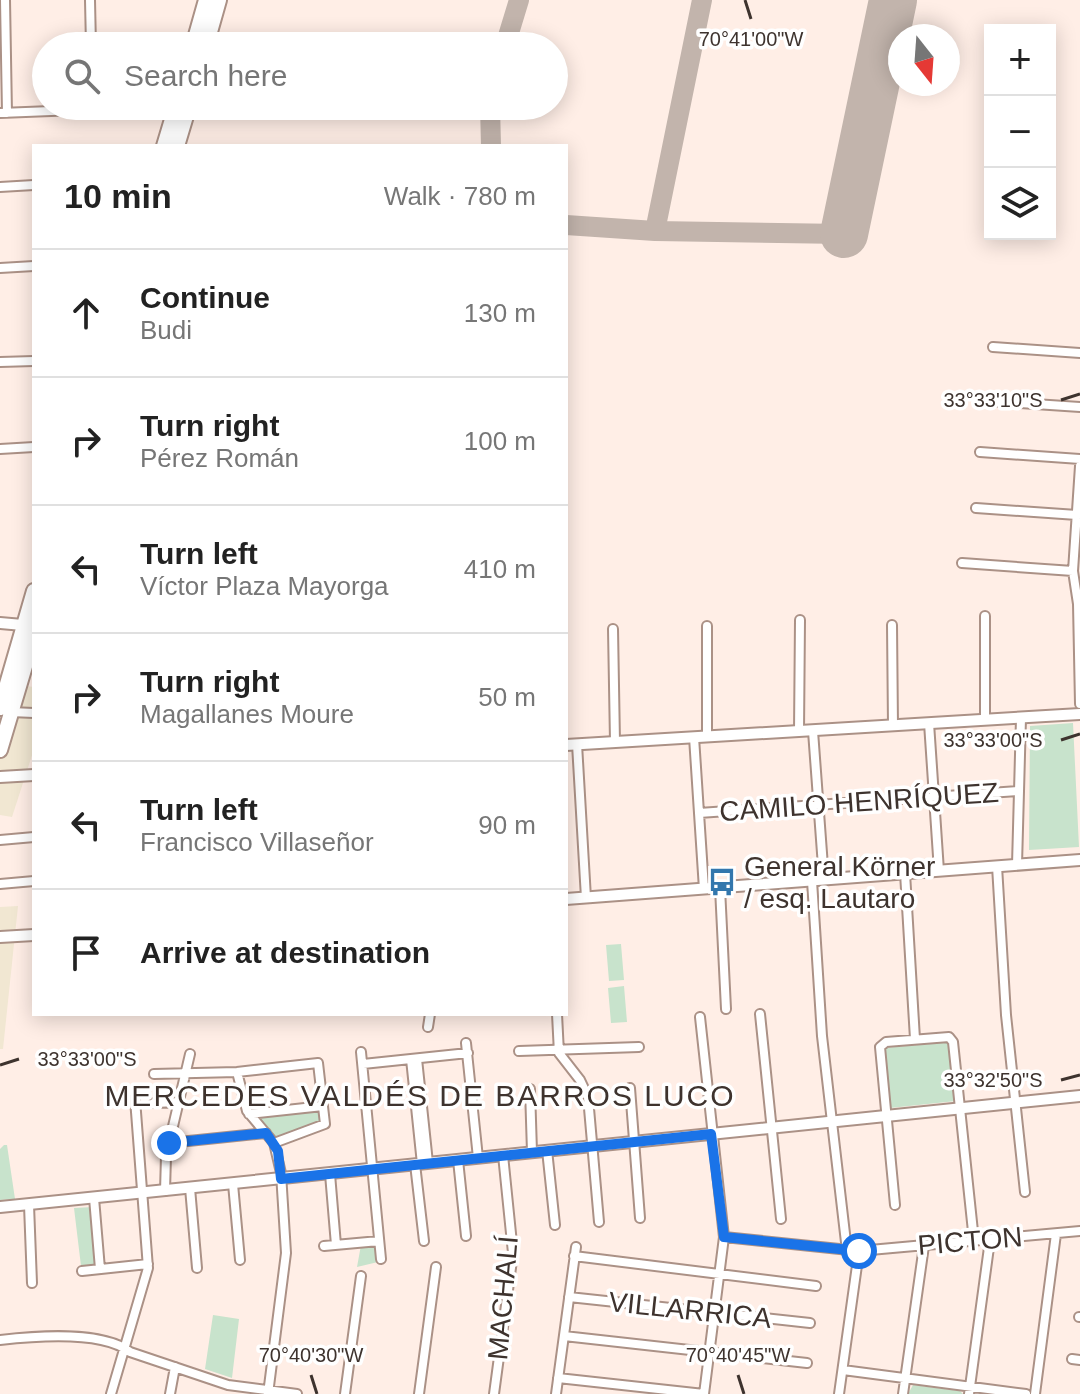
<!DOCTYPE html>
<meta charset="utf-8">
<style>
:root{--surface:#fff;--page:#f6f6f6;--text:#222;--muted:#767676;--line:#e0e0e0}
body{margin:0;font-family:Helvetica,sans-serif;background:var(--page);color:var(--text)}
.controls{position:absolute;right:24px;top:24px;display:grid;overflow:hidden;border-radius:0px;box-shadow:0 4px 20px #0003}
.controls button{width:72px;height:72px;display:grid;place-items:center;padding:0;border:0;border-bottom:2px solid var(--line);background:var(--surface);color:var(--text);font:40px sans-serif}
.compass{position:absolute;left:888px;top:24px;width:72px;height:72px;border-radius:50%;background:var(--surface);box-shadow:0 4px 20px #0003;rotate:163deg}
.stop{position:absolute;width:24px;height:24px;margin:-18px;border:6px solid #1a73e8;border-radius:50%;background:#fff}
.stop.end{background:#1a73e8;border-color:#fff;box-shadow:0 2px 8px #0008}
.list{margin:0;padding:0;list-style:none}
h2{display:flex;justify-content:space-between;align-items:center;height:104px;margin:0;padding:0 32px;font-size:34px}
h2 small{font-size:26px;font-weight:400;color:var(--muted)}
.list li{display:grid;grid-template-columns:52px 1fr auto;gap:24px;align-items:center;box-sizing:border-box;height:128px;padding:0 32px;border-top:2px solid var(--line)}
.list b{display:block;font-size:30px;white-space:nowrap}
.list p{margin:0;font-size:26px;white-space:nowrap;color:var(--muted)}
.list em{font-size:26px;font-style:normal;color:var(--muted)}
.icon{flex:none;width:44px;height:44px;fill:none;stroke:currentColor;stroke-width:2;stroke-linecap:round;stroke-linejoin:round}
.map{position:relative;flex:none;width:1080px;height:1394px;overflow:hidden}
.search{position:absolute;background:var(--surface);box-shadow:0 4px 20px #0003;left:32px;top:32px;width:536px;height:88px;display:flex;align-items:center;gap:20px;box-sizing:border-box;padding:0 28px;border-radius:44px;color:var(--muted);font-size:30px}
.panel{position:absolute;background:var(--surface);box-shadow:0 4px 20px #0003;left:32px;top:144px;width:536px;height:872px;border-radius:0px}
.map>svg:first-child{display:block}
</style>
<div class="map">
<svg width="1080" height="1394" viewBox="0 0 1080 1394">
<rect width="100%" height="100%" fill="#ffeee6"/>
<path fill="#f1e7d2" d="M25,686L34,687V749L12,817L0,815V732Z
M18,906L3,1049H0V907Z"/>
<path fill="#c8e3cc" d="M1073,723L1079,847L1029,850L1030,726Z
M621,944L624,980L609,981L606,945Z
M624,986L627,1022L611,1023L608,988Z
M951,1042L956,1101L890,1108L884,1048Z
M319,1109L322,1124L278,1139L255,1115Z
M4,1145H7L15,1199L0,1200V1149Z
M93,1207L99,1264L81,1266L74,1208Z
M376,1243L378,1262L357,1267L361,1245Z
M213,1315L239,1319L232,1378L205,1369Z
M913,1385L960,1391L963,1394H908Z"/>
<g fill="none" stroke-linecap="round" stroke-linejoin="round">
<path stroke="#c2b4ac" stroke-width="20" d="M702,0L655,231L844,234
M505,46L519,0
M490,106L491,146
M566,225L655,231"/>
<path stroke="#c2b4ac" stroke-width="48" d="M844,234L893,0"/>
<defs>
<path id="minor" d="M5,0L7,113
M90,0L91,46
M0,113L179,106
M0,187L34,185
M0,268L34,266
M993,347L1080,353
M0,362L34,361
M988,401L1080,407
M0,449L34,447
M980,452L1080,459
M1080,466L1073,571L1078,604L1080,704
M976,508L1077,515
M962,563L1073,571
M985,616V720
M892,625L893,726
M707,626V737
M613,629L615,742
M11,712L34,713
M929,723L939,871
M799,731L800,620
M813,731L824,880
M694,737L704,889
M577,744L586,898
M699,813L1019,791
M0,840L34,837
M1017,865L1021,718
M997,866L1006,1015L1025,1192
M905,873L915,1039
M812,881L822,1036L847,1251
M0,884L34,881
M720,888L726,1009
M557,1014L559,1053L580,1080L588,1097L599,1222
M760,1014L781,1219
M700,1017L724,1237L704,1394
M428,1027L430,1014
M466,1043L478,1158
M519,1051L639,1047
M361,1052L381,1259
M411,1059L422,1164
M417,1059L428,1163
M363,1064L468,1053
M237,1072L247,1111L274,1143L281,1173L286,1253L268,1394
M154,1074L237,1072L318,1063L325,1124L274,1143
M630,1088L640,1218
M530,1089L532,1152
M154,1103L178,1102
M249,1114L323,1106
M169,1143L266,1133
M547,1150L555,1225
M458,1160L466,1236
M415,1164L424,1241
M330,1174L336,1245
M233,1184L240,1260
M190,1188L197,1268
M165,1191L166,1156L190,1054
M94,1198L100,1269
M29,1205L32,1283
M895,1205L880,1047L886,1042L949,1037L953,1042L974,1241
M724,1237L859,1251L1080,1231
M324,1246L379,1241
M574,1256L816,1286
M82,1271L148,1264
M569,1297L810,1323
M1079,1317H1080
M564,1336L807,1363
M0,1340C35,1336 102,1330 130,1352L228,1385L297,1394
M1072,1359L1080,1360
M843,1370L1026,1394
M558,1378L704,1394
M111,1394L148,1268L135,1099
M170,1394L175,1367
M345,1394L361,1276
M419,1394L436,1267
M494,1394L513,1253L503,1155
M556,1394L576,1247
M839,1394L859,1251
M903,1394L924,1246
M969,1394L990,1240
M1035,1394L1056,1234"/>
<path id="tertiary" d="M0,623L34,626
M566,745L1080,714
M0,777L34,775
M566,899L1080,860
M0,937L34,935
M0,1207L1080,1096"/>
<path id="primary" d="M193,46L206,0
M206,46L219,0
M164,146L176,106
M177,146L189,106
M0,708L34,591
M0,750L34,636"/>
</defs>
<use href="#minor" stroke="#ab9186" stroke-width="12"/>
<use href="#tertiary" stroke="#ab9186" stroke-width="14"/>
<use href="#primary" stroke="#ab9186" stroke-width="18"/>
<use href="#minor" stroke="#fff" stroke-width="8"/>
<use href="#tertiary" stroke="#fff" stroke-width="10"/>
<use href="#primary" stroke="#fff" stroke-width="14"/>
</g>
<g fill="none" stroke-linecap="round" stroke-linejoin="round">
<path stroke="#1a73e8" stroke-width="10" d="M169,1143L266,1133L278,1151L281,1179L711,1134L724,1237L859,1251"/>
</g>
<path fill="none" stroke="#3e332e" stroke-width="3" d="M745,0L751,19M1061,400L1080,394M1061,740L1080,734M0,1065L19,1059M1061,1080L1080,1075M311,1375L317,1394M738,1375L744,1394"/>
<defs>
<symbol id="bus-bare" viewBox="-9 -9 18 18"><path d="M-5-6H5V4H4V6H2V4H-2V6H-4V4H-5ZM-3.5-4V0h7V-4ZM-3.5 1.2v1.5H-2V1.2ZM2 1.2v1.5H3.5V1.2Z" fill="#3377ad" stroke="#fff" stroke-width="2.5" paint-order="stroke"/></symbol>
</defs>
<g fill-rule="evenodd">
<use href="#bus-bare" x="702" y="862" width="40" height="40"/>
</g>
<g text-anchor="middle" dominant-baseline="central" stroke-width="7" stroke-linejoin="round" paint-order="stroke">
<g font-size="28" fill="#3e332e" stroke="#fff">
<text transform="translate(859 802) rotate(-4)">CAMILO HENRÍQUEZ</text>
<text transform="translate(970 1241) rotate(-5)">PICTON</text>
<text transform="translate(503 1298) rotate(-85)">MACHALÍ</text>
<text transform="translate(690 1310) rotate(6)">VILLARRICA</text>
</g>
<g font-size="28" fill="#3e332e" stroke="#fff" text-anchor="start">
<text x="744" y="866">General Körner<tspan x="744" dy="32">/ esq. Lautaro</tspan></text>
</g>
<g font-size="30" letter-spacing="2" fill="#3e332e" stroke="#fff">
<text x="420" y="1095">MERCEDES VALDÉS DE BARROS LUCO</text>
</g>
</g>
<g font-size="20" text-anchor="middle" fill="#3e332e" stroke="#fff" stroke-width="7" stroke-linejoin="round" paint-order="stroke">
<text x="751" y="46">70°41'00"W</text>
<text x="993" y="407">33°33'10"S</text>
<text x="993" y="747">33°33'00"S</text>
<text x="87" y="1066">33°33'00"S</text>
<text x="993" y="1087">33°32'50"S</text>
<text x="311" y="1362">70°40'30"W</text>
<text x="738" y="1362">70°40'45"W</text>
</g>
</svg>
<div class="controls">
<button>+</button>
<button>−</button>
<button><svg class="icon" aria-label="layers" viewBox="0 0 24 24"><path d="M12 4l9 5-9 5-9-5zM3 14l9 5 9-5"/></svg></button>
</div>
<svg class="compass" viewBox="-18 -18 36 36"><path d="M0-13l5 13h-10z" fill="#e53935"/><path d="M0 13l5-13h-10z" fill="#767676"/></svg>
<div class="stop" style="left:859px;top:1251px"></div>
<div class="stop end" style="left:169px;top:1143px"></div>
<div class="search"><svg class="icon" aria-label="search" viewBox="0 0 24 24"><circle cx="10" cy="10" r="6"/><path d="M15 15l6 6"/></svg>Search here</div>
<section class="panel">
<h2>10 min<small>Walk · 780 m</small></h2>
<ul class="list">
<li><svg class="icon" aria-label="ahead" viewBox="0 0 24 24"><path d="M12 20V5M6 11l6-6 6 6"/></svg><div><b>Continue</b><p>Budi</p></div><em>130 m</em></li>
<li><svg class="icon" aria-label="right" viewBox="0 0 24 24"><path d="M7 20v-9h11M14 6l5 5-5 5"/></svg><div><b>Turn right</b><p>Pérez Román</p></div><em>100 m</em></li>
<li><svg class="icon" aria-label="left" viewBox="0 0 24 24"><path d="M17 20v-9H6M10 6l-5 5 5 5"/></svg><div><b>Turn left</b><p>Víctor Plaza Mayorga</p></div><em>410 m</em></li>
<li><svg class="icon" aria-label="right" viewBox="0 0 24 24"><path d="M7 20v-9h11M14 6l5 5-5 5"/></svg><div><b>Turn right</b><p>Magallanes Moure</p></div><em>50 m</em></li>
<li><svg class="icon" aria-label="left" viewBox="0 0 24 24"><path d="M17 20v-9H6M10 6l-5 5 5 5"/></svg><div><b>Turn left</b><p>Francisco Villaseñor</p></div><em>90 m</em></li>
<li><svg class="icon" aria-label="arrive" viewBox="0 0 24 24"><path d="M6 21V4h12l-3 4 3 4H6"/></svg><div><b>Arrive at destination</b></div></li>
</ul>
</section>
</div>
